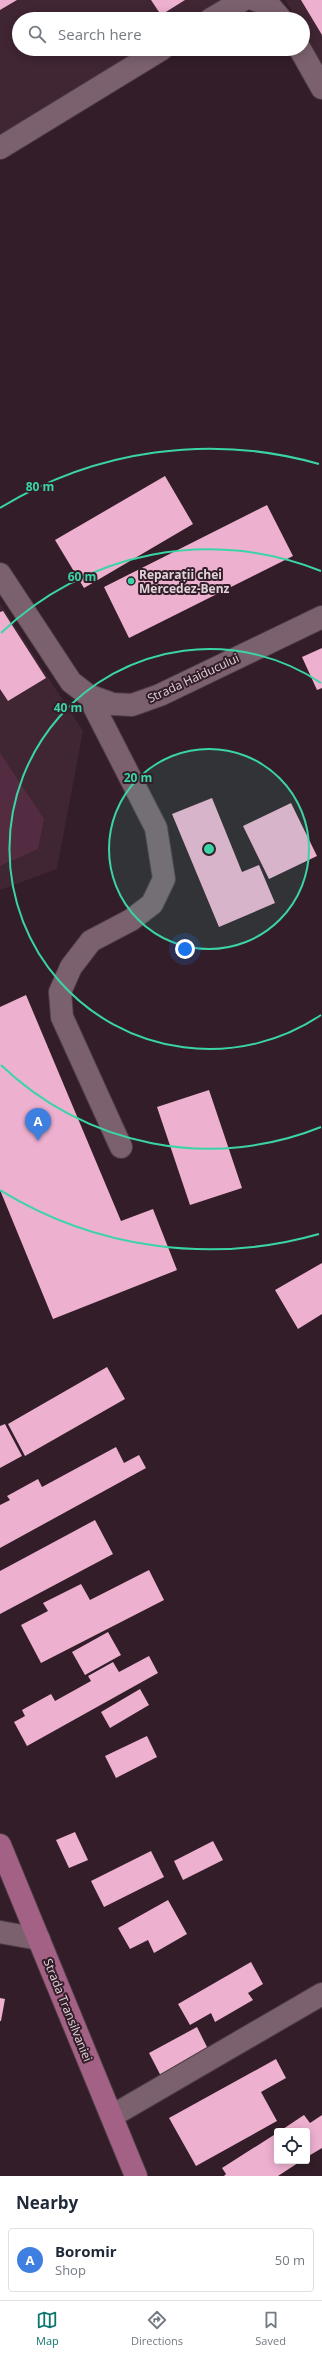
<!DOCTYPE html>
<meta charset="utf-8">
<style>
:root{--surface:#fff;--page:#f6f6f7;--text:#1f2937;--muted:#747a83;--line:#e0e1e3;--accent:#0f766e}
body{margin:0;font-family:"Open Sans",sans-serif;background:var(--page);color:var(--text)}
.controls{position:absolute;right:12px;bottom:12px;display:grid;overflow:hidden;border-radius:4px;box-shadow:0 2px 10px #0003}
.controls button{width:36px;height:36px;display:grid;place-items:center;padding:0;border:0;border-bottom:1px solid var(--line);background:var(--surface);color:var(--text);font:20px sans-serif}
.you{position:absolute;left:185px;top:949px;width:14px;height:14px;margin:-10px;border:3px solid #fff;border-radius:50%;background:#1a73e8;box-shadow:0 0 0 6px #1a73e833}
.badge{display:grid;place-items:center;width:26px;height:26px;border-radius:50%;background:var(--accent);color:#fff;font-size:13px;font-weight:700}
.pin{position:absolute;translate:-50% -33px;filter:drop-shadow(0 1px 2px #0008)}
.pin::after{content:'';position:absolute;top:21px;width:14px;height:12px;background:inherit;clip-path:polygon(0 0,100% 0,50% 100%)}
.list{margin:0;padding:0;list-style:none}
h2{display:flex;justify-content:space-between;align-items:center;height:52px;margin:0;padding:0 16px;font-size:17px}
h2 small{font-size:13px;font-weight:400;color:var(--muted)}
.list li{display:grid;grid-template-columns:26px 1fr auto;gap:12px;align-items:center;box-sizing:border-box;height:64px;margin:0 8px 8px;padding:0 8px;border:1px solid var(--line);border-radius:4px}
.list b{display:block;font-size:15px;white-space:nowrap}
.list p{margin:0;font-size:13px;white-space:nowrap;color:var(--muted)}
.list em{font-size:13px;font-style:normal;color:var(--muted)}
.icon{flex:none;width:22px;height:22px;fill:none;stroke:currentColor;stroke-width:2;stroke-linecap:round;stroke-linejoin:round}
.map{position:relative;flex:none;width:322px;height:2176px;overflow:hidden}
.search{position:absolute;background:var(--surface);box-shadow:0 2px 10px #0003;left:12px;right:12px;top:12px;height:44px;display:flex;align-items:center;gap:10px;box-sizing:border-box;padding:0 14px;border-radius:22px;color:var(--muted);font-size:15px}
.sheet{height:124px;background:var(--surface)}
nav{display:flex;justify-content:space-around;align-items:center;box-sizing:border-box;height:56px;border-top:1px solid var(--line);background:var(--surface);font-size:11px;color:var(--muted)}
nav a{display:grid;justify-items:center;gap:2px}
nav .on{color:var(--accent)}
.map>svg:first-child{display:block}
</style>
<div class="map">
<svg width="322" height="2176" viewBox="0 0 322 2176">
<rect width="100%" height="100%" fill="#321d28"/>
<path fill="#402533" d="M0,0H233L200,19H19V49H148L0,134Z
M285,0H322V63L303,30V19H297Z
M0,603L83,731L57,869L0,890Z"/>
<path fill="#542c42" d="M0,753L44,819L38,849L0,866Z"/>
<path fill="#edb0cf" d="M0,0H17L0,10Z
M151,0H185L161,15Z
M301,0H322V35Z
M165,476L193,524L84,588L55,540Z
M267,505L293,556L129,638L104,587Z
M3,611L46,678L8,701L0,689V612Z
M322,648V688L317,690L302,657Z
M212,798L242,872L259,865L275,903L219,927L172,814Z
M291,803L317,856L269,879L243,826Z
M26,995L121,1221L153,1209L177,1270L53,1319L0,1190V1007Z
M209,1090L242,1188L190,1205L157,1107Z
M322,1263V1314L298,1329L275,1290Z
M107,1367L125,1399L25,1456L8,1424Z
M5,1424L22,1456L0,1468V1426Z
M116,1447L124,1463L139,1455L146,1468L0,1548V1505L10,1500L7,1496L38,1479L42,1487Z
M95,1520L113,1554L0,1614V1571Z
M149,1570L164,1600L41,1663L21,1625L48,1611L43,1603L81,1584L90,1600Z
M108,1632L121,1655L85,1675L72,1652Z
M149,1656L158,1673L27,1746L14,1722L25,1716L22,1710L51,1694L55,1701L91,1681L88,1676L113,1662L119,1672Z
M140,1689L149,1705L110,1728L101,1712Z
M147,1736L157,1757L116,1778L105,1756Z
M75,1832L88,1860L69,1868L56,1840Z
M213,1841L223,1860L183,1880L174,1861Z
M151,1851L164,1877L104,1907L91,1881Z
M168,1900L187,1934L154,1953L148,1940L130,1949L118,1928Z
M251,1962L263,1984L248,1993L253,2000L215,2022L211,2013L190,2025L178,2004Z
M0,1998L5,1999L1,2021H0Z
M197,2027L211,2055L163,2080L149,2053Z
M276,2059L286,2078L261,2092L277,2121L196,2166L169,2118Z
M304,2115L310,2123L322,2115V2148L307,2157V2131H280Z
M277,2133V2161H301L278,2176H224L226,2174L222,2168Z"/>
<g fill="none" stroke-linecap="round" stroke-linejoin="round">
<defs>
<path id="minor" d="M255,0L269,5L281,19
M211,19L243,0
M300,49L322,88
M0,148L162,49
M0,574L71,682L88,695L113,704L132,705L160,695L322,617
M88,695L156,828L164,879L152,904L131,920L91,941L71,967L60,992L62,1017L121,1147
M0,1932L39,1939
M112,2116L322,1994"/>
<path id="major" d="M0,1845L136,2176"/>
</defs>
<use href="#minor" stroke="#4e3c45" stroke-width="24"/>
<use href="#major" stroke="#4e3c45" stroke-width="24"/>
<use href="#minor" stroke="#7b616e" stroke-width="22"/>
<use href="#major" stroke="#a36285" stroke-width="22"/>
</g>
<circle cx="209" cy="849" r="100" fill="#3ad4a5" fill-opacity=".12"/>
<g fill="none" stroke="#3ad4a5" stroke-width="2">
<circle cx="209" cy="849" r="100"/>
<path d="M321 1015A200 200 0 1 1 321 683"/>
<path d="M321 1127A300 300 0 0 1 1 1065M1 633A300 300 0 0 1 321 571"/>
<path d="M319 1234A400 400 0 0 1 0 1190M0 508A400 400 0 0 1 319 464"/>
</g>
<circle fill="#3ad4a5" stroke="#321d28" stroke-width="1.5" cx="131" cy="581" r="4"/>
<g text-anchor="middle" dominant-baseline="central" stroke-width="4" stroke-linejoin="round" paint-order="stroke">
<g font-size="12" font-weight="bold" fill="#e3d4db" stroke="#321d28" text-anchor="start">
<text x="139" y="574">Reparații chei<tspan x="139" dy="14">Mercedez-Benz</tspan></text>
</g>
<g font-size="12" fill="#e3d4db" stroke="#321d28">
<text transform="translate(193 678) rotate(-25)">Strada Haiducului</text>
<text transform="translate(68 2010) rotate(68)">Strada Transilvaniei</text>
</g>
</g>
<circle cx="209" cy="849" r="6" fill="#3ad4a5" stroke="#321d28" stroke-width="2"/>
<g font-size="12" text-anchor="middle" font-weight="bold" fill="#3ad4a5" stroke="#321d28" stroke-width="4" stroke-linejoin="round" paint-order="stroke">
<text x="40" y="491">80 m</text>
<text x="82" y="581">60 m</text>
<text x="68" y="712">40 m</text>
<text x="138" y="782">20 m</text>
</g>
</svg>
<div class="controls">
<button><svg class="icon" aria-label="locate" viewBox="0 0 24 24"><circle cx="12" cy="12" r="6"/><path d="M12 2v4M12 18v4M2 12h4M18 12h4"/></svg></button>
</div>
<div class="you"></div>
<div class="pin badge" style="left:38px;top:1141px;background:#3f7fe0">A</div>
<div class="search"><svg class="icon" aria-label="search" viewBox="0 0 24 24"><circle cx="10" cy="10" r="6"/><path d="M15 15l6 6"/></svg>Search here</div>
</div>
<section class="sheet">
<h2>Nearby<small></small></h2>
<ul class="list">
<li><span class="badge" style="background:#3f7fe0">A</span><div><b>Boromir</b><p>Shop</p></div><em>50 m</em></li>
</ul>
</section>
<nav>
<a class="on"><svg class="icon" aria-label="map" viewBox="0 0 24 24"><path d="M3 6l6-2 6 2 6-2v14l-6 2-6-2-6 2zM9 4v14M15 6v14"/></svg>Map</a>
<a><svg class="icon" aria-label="directions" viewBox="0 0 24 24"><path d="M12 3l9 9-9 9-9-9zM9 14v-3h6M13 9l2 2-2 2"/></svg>Directions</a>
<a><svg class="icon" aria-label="saved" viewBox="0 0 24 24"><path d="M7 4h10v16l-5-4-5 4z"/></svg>Saved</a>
</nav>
